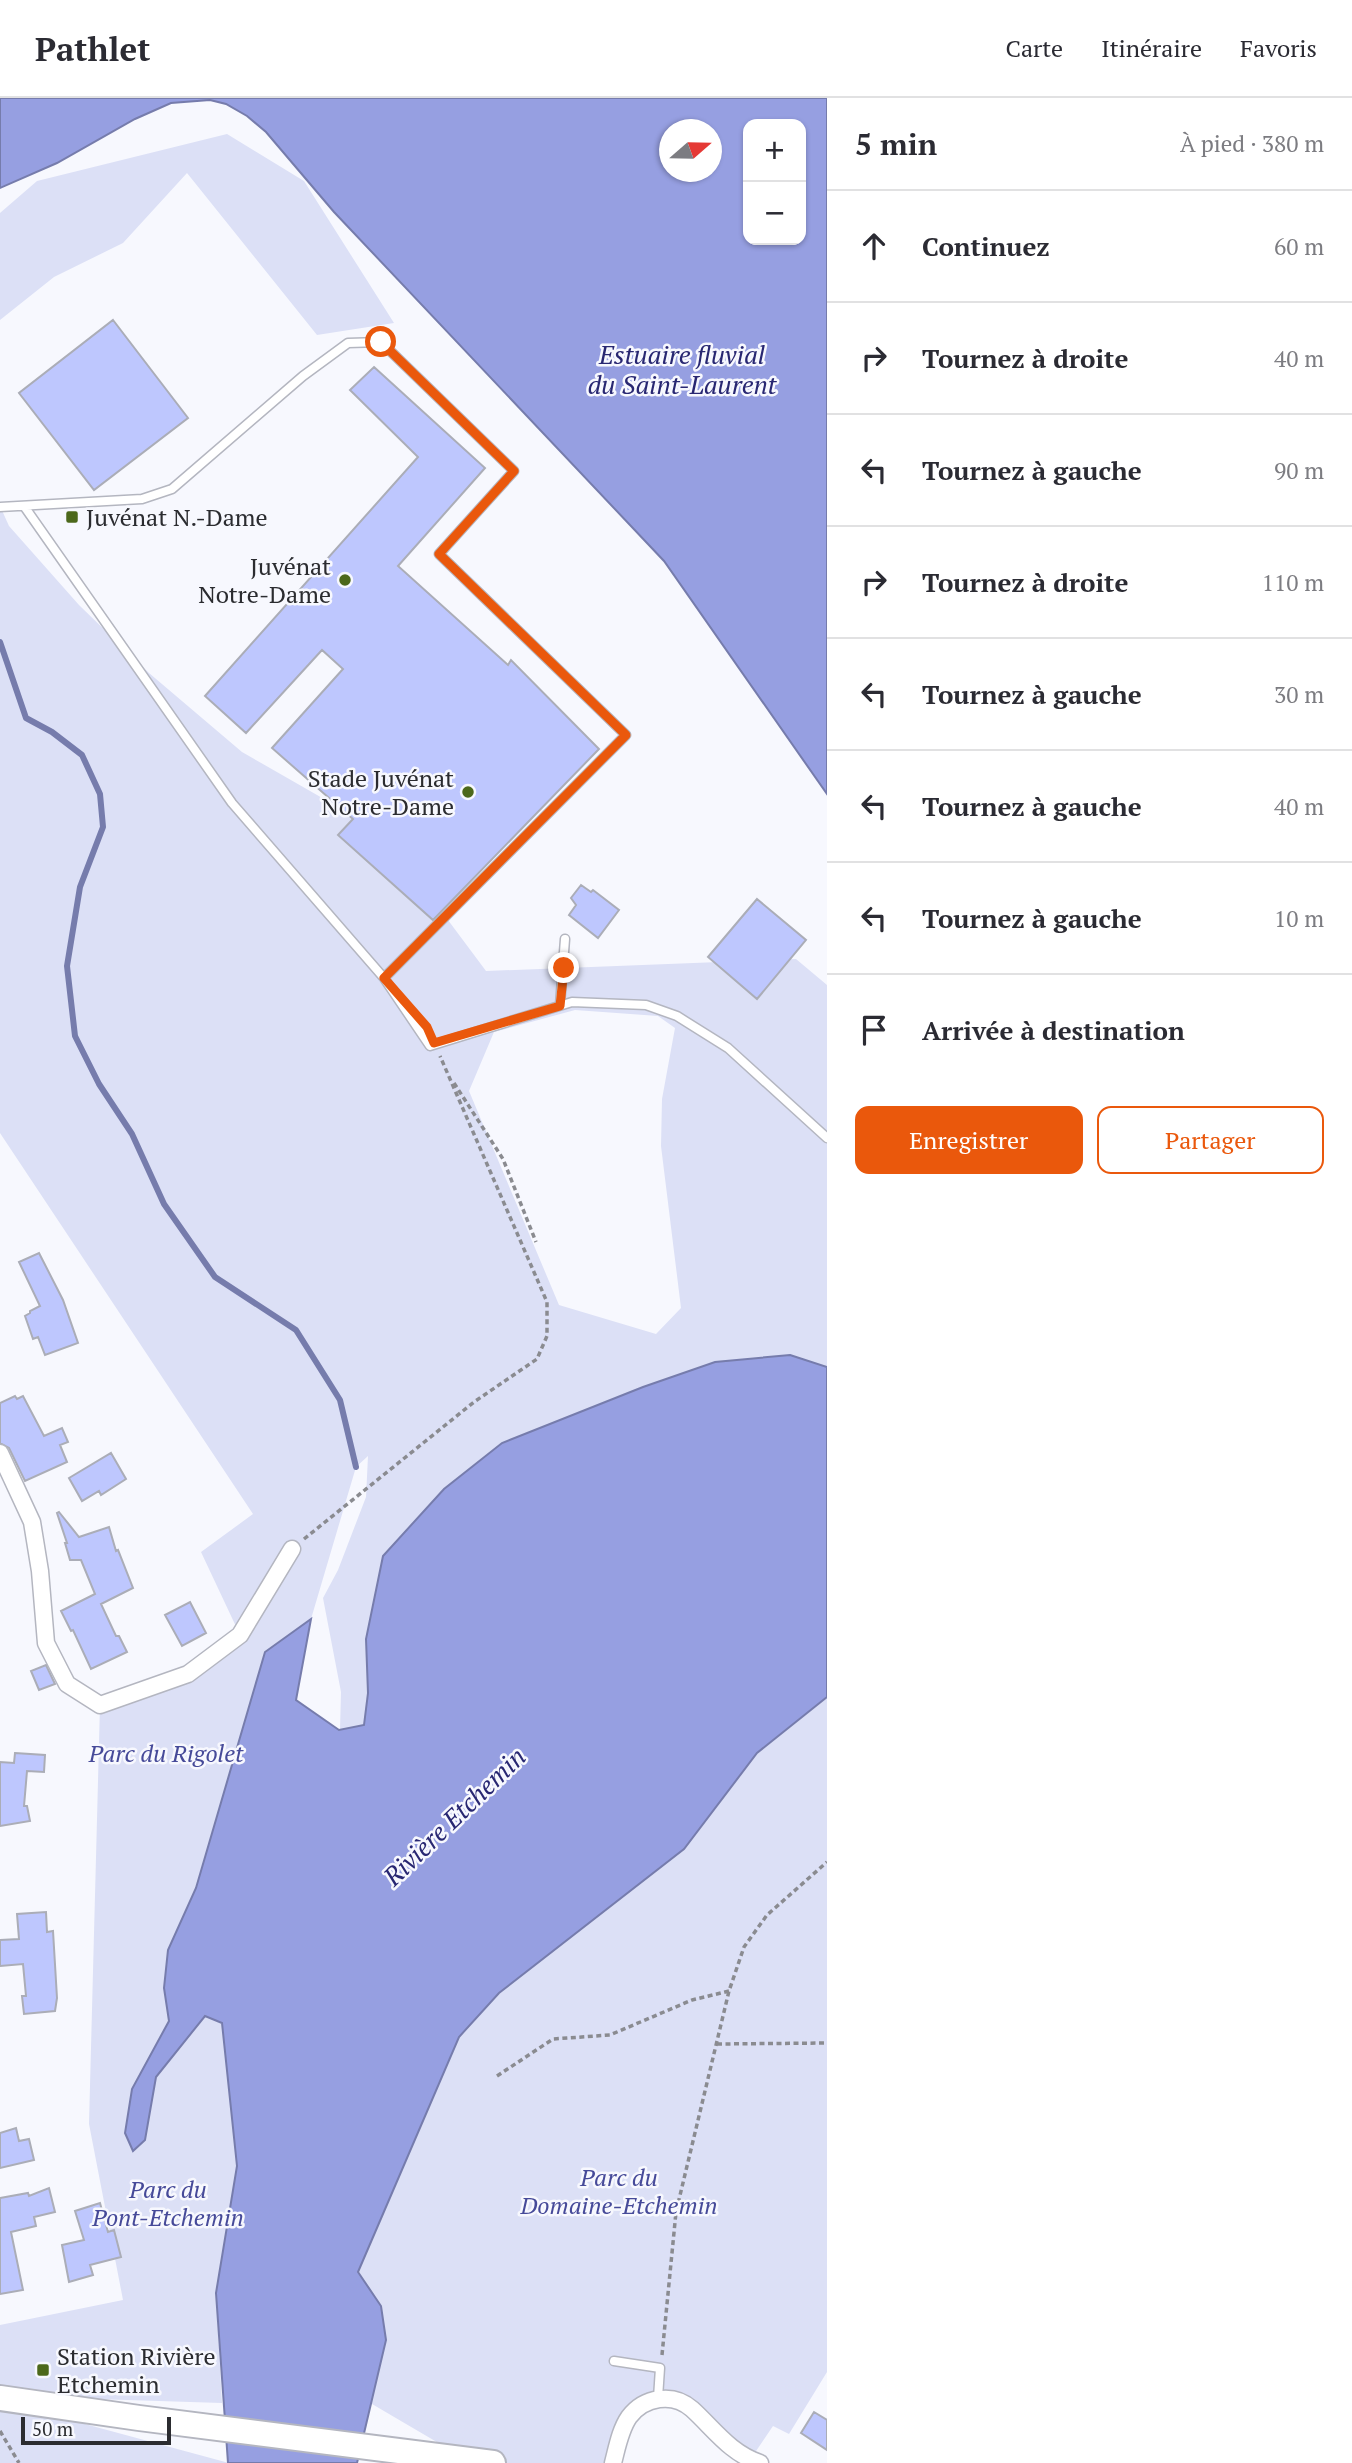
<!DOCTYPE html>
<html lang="fr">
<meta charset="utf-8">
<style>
:root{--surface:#fff;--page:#f2f2f3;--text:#2b2b33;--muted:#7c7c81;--line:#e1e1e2;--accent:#ea580c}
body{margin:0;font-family:"PT Serif",serif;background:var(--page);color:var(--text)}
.controls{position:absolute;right:21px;top:21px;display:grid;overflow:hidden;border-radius:14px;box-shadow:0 2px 5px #0004}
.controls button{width:63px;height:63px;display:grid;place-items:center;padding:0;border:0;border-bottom:2px solid var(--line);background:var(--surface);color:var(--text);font:35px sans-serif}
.compass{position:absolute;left:659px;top:21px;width:63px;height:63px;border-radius:50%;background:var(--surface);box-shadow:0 2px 5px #0004;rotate:70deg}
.scale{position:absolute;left:21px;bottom:18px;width:150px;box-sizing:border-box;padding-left:7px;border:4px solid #2b2c30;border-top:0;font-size:19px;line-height:24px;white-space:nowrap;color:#2b2c30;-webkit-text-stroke:5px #f7f8fe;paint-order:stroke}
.stop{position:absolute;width:21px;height:21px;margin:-16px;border:5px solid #ea580c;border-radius:50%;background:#fff}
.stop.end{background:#ea580c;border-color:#fff;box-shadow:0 2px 7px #0008}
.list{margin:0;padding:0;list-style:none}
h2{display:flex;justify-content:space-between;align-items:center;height:91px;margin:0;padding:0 28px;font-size:30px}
h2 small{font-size:23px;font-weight:400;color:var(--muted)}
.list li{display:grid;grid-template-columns:46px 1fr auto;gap:21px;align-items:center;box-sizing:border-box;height:112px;padding:0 28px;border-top:2px solid var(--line)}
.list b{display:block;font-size:26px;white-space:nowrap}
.list em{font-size:23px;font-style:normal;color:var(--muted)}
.actions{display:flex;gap:14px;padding:21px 28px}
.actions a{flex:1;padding:16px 0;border:2px solid var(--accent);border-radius:14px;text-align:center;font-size:24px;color:var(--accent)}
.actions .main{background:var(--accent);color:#fff}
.icon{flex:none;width:38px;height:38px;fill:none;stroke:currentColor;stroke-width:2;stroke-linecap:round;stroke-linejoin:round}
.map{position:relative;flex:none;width:827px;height:2365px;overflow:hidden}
header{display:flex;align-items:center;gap:42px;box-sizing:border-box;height:98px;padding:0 35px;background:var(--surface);border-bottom:2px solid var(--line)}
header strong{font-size:33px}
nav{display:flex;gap:38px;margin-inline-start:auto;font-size:24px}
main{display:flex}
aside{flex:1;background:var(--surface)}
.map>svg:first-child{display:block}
</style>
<header>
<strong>Pathlet</strong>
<nav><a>Carte</a><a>Itinéraire</a><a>Favoris</a></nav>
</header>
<main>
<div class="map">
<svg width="827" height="2365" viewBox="0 0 827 2365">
<rect width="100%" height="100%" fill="#f7f8fe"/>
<path fill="#dce0f6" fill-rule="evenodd" d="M227,36L304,83L394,225L317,237L187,75L123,145L54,179L0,222V115L37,83Z
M0,408L9,428L79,507L149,575L242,654L324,701L354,696L486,873L796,861L827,887V1269L790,1257L715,1264L643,1289L502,1345L444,1391L383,1458L364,1627L340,1632L341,1594L323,1500L338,1472L366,1399L368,1358L356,1369L311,1521L265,1554L196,1790L168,1852L164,1890L169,1923L132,1991L125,2035L134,2053L145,2042L156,1980L205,1918L223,1925L237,2068L216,2195L222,2305L0,2298V2227L123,2202L89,2026L100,1607L188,1576L240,1537L201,1454L253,1416L0,1035ZM575,912L658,918L675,930L662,1001L661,1048L681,1210L656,1236L559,1207L469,993L494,934Z
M827,1599V2274L789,2336L773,2328L750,2362L691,2311L658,2300L621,2336L622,2365H497L464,2360L372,2306L357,2174L459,1939L499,1895L684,1751L757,1655Z
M0,2303L229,2365H0Z"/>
<path fill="#969fe1" stroke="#767cac" stroke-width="2" fill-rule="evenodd" d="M0,0H827V696L664,463L334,114L266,34L247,18L226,6L210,2L171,5L135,21L57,65L0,90ZM748,26H801V142H748ZM670,32H712V74H670Z
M790,1257L827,1269V1599L757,1655L684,1751L499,1895L459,1939L358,2174L381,2208L386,2242L357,2365H228L216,2195L237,2068L222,1925L205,1918L156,1979L145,2042L133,2053L125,2035L132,1991L169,1923L164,1890L168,1852L196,1790L265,1554L311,1521L296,1602L339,1632L364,1627L368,1595L366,1541L383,1458L444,1391L502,1345L643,1289L715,1264Z"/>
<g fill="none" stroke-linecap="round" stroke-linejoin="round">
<path stroke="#767cac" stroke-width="6" d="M0,544L26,620L52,634L82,657L100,696L103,729L80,789L67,868L75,938L99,986L132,1036L164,1106L215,1179L296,1232L340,1302L356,1369"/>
</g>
<path fill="#bec7fe" stroke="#abadb7" stroke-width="2" d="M113,222L188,320L94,392L19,295Z
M374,269L485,370L398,468L508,567L511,562L599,651L433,822L338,737L353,721L272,650L343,571L322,552L246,635L205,598L418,359L350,292Z
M581,787L591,794L593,792L619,812L598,840L569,817L576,807L571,800Z
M757,801L806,842L757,901L708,859Z
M39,1155L63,1202L78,1245L45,1257L38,1239L33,1241L25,1218L30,1215V1213L40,1208L19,1164Z
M15,1298L17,1301L23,1298L44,1338L62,1330L68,1344L60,1347L67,1364L25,1383L9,1350L0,1345V1305Z
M111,1355L126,1381L101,1397L99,1393L82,1403L69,1380Z
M59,1414L79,1439L109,1429L116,1453L118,1452L133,1490L101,1506L116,1538H119L127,1554L91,1571L73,1532L71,1533L61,1513L95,1496L81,1462H70L65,1445H67L57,1415Z
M190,1504L206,1535L182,1548L165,1517Z
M46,1567L55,1586L39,1592L31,1573Z
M15,1655L45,1657L44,1674L27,1673L24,1708H27L30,1723L0,1728V1664L14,1665Z
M46,1814L47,1834L53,1833L57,1900L55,1913L24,1916L22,1898H26L23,1866L0,1868V1842L19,1841L17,1816Z
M16,2030L19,2043L29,2041L34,2062L0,2070V2035Z
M49,2090L55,2114L34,2119L36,2128L11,2134L23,2192L0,2196V2100L28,2095L29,2098Z
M100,2105L108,2134L114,2132L121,2159L90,2167L93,2177L69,2184L62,2147L84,2142L75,2113Z
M814,2314L827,2322V2352L801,2335Z"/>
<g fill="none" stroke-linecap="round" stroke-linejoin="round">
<defs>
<path id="lane" d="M24,408L232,705L384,880L430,948L572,904L646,907L677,918L728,950L827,1040
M0,409L142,401L172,391L303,278L348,245L381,244L514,373L439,456L626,637L384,880
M560,907L565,841
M614,2263L660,2270L658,2300"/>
<path id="street" d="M0,1355L32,1424L40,1473L46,1545L67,1586L100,1607L188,1576L240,1537L292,1451
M613,2365C617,2350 620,2332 629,2319C644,2299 673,2294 692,2311C714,2331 730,2355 760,2365"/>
<path id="primary" d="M0,2300L139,2320L493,2365"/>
</defs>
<use href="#lane" stroke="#b4b6c0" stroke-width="11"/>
<use href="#street" stroke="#b4b6c0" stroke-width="19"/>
<use href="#primary" stroke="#b4b6c0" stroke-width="28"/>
<path stroke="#8a8b90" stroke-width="3.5" stroke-dasharray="5 3.5" stroke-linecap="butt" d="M454,985L503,1061L536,1144
M304,1441L474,1304L537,1261L547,1238V1204L440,958
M717,1946L827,1945
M497,1978L553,1941L610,1937L692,1902L729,1893
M662,2257L676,2114L729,1893L744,1849L767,1817L827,1764
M0,2333L19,2365"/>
<use href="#lane" stroke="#fff" stroke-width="8"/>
<use href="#street" stroke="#fff" stroke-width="16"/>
<use href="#primary" stroke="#fff" stroke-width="24"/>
</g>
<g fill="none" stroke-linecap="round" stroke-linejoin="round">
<path stroke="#ea580c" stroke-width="9" d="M381,244L514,373L439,456L626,637L384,880L427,929L434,945L560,908L564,870"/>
</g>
<g fill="#4c681b" stroke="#f7f8fe" stroke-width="2.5">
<rect x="65" y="412" width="14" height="14" rx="3.5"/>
<circle cx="345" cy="482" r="7"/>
<circle cx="468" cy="694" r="7"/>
<rect x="36" y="2265" width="14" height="14" rx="3.5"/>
</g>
<g text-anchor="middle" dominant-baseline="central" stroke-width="5" stroke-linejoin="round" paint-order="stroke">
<g font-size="24" fill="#2b2c30" stroke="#f7f8fe" text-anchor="start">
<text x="86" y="419">Juvénat N.-Dame</text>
<text x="331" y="468" text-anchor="end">Juvénat<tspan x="331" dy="28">Notre-Dame</tspan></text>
<text x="454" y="680" text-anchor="end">Stade Juvénat<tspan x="454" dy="28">Notre-Dame</tspan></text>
<text x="57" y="2258">Station Rivière<tspan x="57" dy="28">Etchemin</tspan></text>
</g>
<g font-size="24" font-style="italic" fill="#464a99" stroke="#f7f8fe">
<text x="166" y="1655">Parc du Rigolet</text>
<text x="619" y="2079">Parc du<tspan x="619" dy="28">Domaine-Etchemin</tspan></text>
<text x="168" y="2091">Parc du<tspan x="168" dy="28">Pont-Etchemin</tspan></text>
</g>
<g font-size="26" font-style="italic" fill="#282772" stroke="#f7f8fe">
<text x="682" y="256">Estuaire fluvial<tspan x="682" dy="30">du Saint-Laurent</tspan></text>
<text transform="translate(454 1718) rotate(-44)">Rivière Etchemin</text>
</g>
</g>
</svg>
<div class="controls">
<button>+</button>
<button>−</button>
</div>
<svg class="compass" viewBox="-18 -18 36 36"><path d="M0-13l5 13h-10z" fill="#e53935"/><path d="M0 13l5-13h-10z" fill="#7c7c81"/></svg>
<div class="scale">50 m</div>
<div class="stop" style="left:381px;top:244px"></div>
<div class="stop end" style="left:564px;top:870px"></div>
</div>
<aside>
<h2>5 min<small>À pied · 380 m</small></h2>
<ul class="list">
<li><svg class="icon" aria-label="ahead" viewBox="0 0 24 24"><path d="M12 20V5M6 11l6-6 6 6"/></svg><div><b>Continuez</b></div><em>60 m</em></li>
<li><svg class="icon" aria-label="right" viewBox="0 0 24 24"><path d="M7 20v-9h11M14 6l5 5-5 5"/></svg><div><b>Tournez à droite</b></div><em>40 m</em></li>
<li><svg class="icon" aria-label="left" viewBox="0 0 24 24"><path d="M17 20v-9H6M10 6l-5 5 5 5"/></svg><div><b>Tournez à gauche</b></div><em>90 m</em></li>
<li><svg class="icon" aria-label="right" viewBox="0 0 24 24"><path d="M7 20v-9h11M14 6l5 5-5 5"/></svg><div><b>Tournez à droite</b></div><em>110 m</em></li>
<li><svg class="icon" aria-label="left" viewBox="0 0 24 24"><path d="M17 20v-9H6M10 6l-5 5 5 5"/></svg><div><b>Tournez à gauche</b></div><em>30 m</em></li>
<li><svg class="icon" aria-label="left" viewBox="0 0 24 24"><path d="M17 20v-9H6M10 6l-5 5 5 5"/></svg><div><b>Tournez à gauche</b></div><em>40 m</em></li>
<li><svg class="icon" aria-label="left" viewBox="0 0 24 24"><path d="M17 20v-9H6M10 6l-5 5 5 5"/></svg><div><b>Tournez à gauche</b></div><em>10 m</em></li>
<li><svg class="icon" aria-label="arrive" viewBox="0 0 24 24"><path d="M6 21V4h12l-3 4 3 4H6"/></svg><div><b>Arrivée à destination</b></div></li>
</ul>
<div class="actions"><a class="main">Enregistrer</a><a>Partager</a></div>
</aside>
</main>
